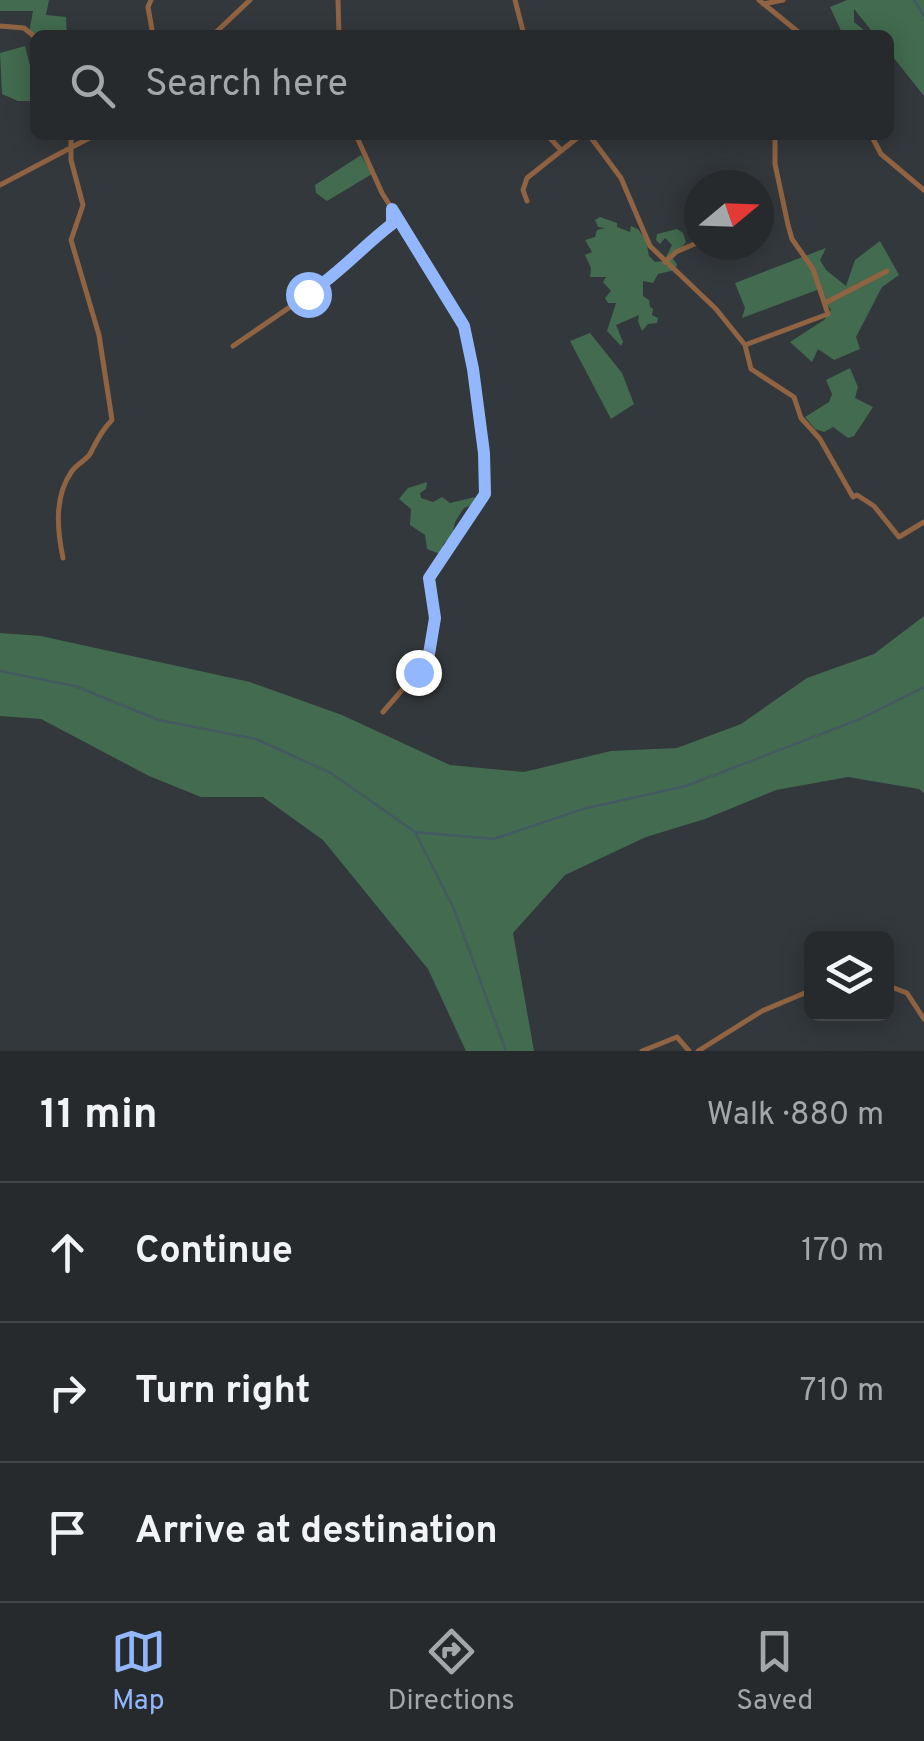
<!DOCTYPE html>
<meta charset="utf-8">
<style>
:root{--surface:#262a2d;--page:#323639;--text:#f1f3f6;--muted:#a4a7aa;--line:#424649;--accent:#93b7fd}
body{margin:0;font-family:Overpass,sans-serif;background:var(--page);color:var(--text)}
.controls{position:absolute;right:30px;bottom:30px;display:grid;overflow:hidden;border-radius:15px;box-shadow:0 5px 25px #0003}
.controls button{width:90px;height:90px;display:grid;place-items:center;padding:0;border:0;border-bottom:2px solid var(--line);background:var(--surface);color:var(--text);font:50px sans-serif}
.compass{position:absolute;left:684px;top:170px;width:90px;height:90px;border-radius:50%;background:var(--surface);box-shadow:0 5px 25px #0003;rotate:71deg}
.stop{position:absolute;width:30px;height:30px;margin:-22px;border:8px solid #93b7fd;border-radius:50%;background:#fff}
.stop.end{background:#93b7fd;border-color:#fff;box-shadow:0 2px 10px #0008}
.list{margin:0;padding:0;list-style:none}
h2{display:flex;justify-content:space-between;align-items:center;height:130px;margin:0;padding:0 40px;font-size:42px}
h2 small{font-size:32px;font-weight:400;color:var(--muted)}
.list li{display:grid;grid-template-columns:65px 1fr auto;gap:30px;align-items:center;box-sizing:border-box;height:140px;padding:0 40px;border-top:2px solid var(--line)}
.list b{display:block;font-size:38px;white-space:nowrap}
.list em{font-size:32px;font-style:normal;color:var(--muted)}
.icon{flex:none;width:55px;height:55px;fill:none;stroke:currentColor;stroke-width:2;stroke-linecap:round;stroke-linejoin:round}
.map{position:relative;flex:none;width:924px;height:1051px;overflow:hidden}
.search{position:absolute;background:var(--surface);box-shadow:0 5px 25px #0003;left:30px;right:30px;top:30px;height:110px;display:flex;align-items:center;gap:25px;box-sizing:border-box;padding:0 35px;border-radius:15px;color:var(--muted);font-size:38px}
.sheet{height:550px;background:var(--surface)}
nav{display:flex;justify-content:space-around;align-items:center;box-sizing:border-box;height:140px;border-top:2px solid var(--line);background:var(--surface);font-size:28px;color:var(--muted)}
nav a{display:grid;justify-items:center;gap:5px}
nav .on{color:var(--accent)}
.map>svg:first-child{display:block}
</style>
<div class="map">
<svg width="924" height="1051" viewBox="0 0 924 1051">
<rect width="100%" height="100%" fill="#33383c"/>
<path fill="#426b4f" d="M0,0H49L46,15L66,17L67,35H35V41L29,33L33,11H0Z
M847,0H924V96L889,52V35H875L854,9V22L870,35H843L830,7Z
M25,46L33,78L35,101H18L2,94L0,53Z
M361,155L372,174L327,201L316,193L315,185Z
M600,217L617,223V227L630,232L631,226L638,229L646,240L649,256L655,262L664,261L672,245L665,238L660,244L656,240L657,234L677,229L683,233L686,242L673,259L677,264L675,270L658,274L653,283L643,281V296L649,300L650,307L653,309L652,315L658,318L657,323L648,324L642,331L638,321L639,315L616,325L623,342L621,346L607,331L616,303H608L605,298L611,291L603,282L606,277H590L591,268L585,255L592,252L585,240L595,237L597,230L605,228L598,227L595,220Z
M880,241L899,275L882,287L856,337L860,349L834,360L818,349L812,362L790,342L824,320L831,310L817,290L742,318L745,308L735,283L826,248L820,260L826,270L846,286L855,260Z
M590,333L622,373L634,404L611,419L570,341Z
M850,368L858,387L855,398L873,407L854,436L848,438L833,427L824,432L815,429L805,417L829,402L832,394L826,380Z
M427,482L426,489L420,493L421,498L433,502L442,497L450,503L475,497L477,503L464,508L455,522L452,537L444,543L440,554L427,549L425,535L410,525L411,509L399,499L408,488Z
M924,616V793L919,789L848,777L776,790L705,819L646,837L565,875L513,933L534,1051H466L428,969L323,840L263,797H201L149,776L41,719L0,716V633L41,636L250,682L342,715L450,765L524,772L611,751L677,748L741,724L807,678L874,654Z"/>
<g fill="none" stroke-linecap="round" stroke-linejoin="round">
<path stroke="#435b60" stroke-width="2.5" d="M914,0L924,16
M0,671L75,686L159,720L256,739L331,773L415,832L494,839L583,809L686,786L860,719L924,687
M415,832L454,909L506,1051"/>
<path stroke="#906342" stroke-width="5" d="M151,0L148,7L153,35
M338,0L339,35
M515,0L524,35
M759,0L802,35
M763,4L783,0
M0,26L24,28L35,37
M213,35L250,0
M356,135L382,193L460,317L473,369L485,453V494L429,578L435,618L428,660L383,712
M547,135L561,150
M589,135L621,178L650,246L716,309L745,345L751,369L794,397L801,418L820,439L853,497L857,495L874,506L899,537L924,522
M871,135L881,154L924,190
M0,185L95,135
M527,201L523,190L527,178L581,135
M665,262L676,252L699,242
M825,303L887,271
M745,345L828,314L813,269L792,239L788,225L775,164V135
M233,346L325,283L361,246L392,224V212
M63,558C57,529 54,496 72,471C77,464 85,461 90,454C97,441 101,431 112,420L99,335L71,240L83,205L71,160V135
M886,985L907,993L924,1019
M642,1051L677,1037L689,1051
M698,1051L762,1011L812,990"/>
</g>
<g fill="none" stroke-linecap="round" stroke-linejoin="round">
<path stroke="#93b7fd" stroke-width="12" d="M308,294C339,274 363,246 392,224V209L464,326L473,369L484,453L485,494L429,578L435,618L428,660L418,672"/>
</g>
</svg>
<div class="controls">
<button><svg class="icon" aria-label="layers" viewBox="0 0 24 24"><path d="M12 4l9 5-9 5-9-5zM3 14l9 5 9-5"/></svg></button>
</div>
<svg class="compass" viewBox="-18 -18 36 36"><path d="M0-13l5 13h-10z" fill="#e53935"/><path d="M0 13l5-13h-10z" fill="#a4a7aa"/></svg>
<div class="stop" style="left:308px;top:294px"></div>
<div class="stop end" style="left:418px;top:672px"></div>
<div class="search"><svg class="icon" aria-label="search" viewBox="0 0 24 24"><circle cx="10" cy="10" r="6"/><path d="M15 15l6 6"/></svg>Search here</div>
</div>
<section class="sheet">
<h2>11 min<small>Walk · 880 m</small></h2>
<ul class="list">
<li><svg class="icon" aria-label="ahead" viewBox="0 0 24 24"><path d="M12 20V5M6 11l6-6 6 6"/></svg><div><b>Continue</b></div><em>170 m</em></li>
<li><svg class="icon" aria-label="right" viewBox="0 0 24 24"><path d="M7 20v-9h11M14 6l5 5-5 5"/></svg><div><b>Turn right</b></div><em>710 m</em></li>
<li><svg class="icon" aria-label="arrive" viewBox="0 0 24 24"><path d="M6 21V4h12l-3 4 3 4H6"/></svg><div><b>Arrive at destination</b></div></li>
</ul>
</section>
<nav>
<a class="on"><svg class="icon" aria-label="map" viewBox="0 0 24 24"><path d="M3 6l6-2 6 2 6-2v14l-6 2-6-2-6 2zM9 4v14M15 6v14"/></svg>Map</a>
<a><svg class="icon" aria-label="directions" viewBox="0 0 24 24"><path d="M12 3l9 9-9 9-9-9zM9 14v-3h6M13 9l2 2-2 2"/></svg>Directions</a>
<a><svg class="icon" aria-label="saved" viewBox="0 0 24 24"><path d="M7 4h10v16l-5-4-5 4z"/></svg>Saved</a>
</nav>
